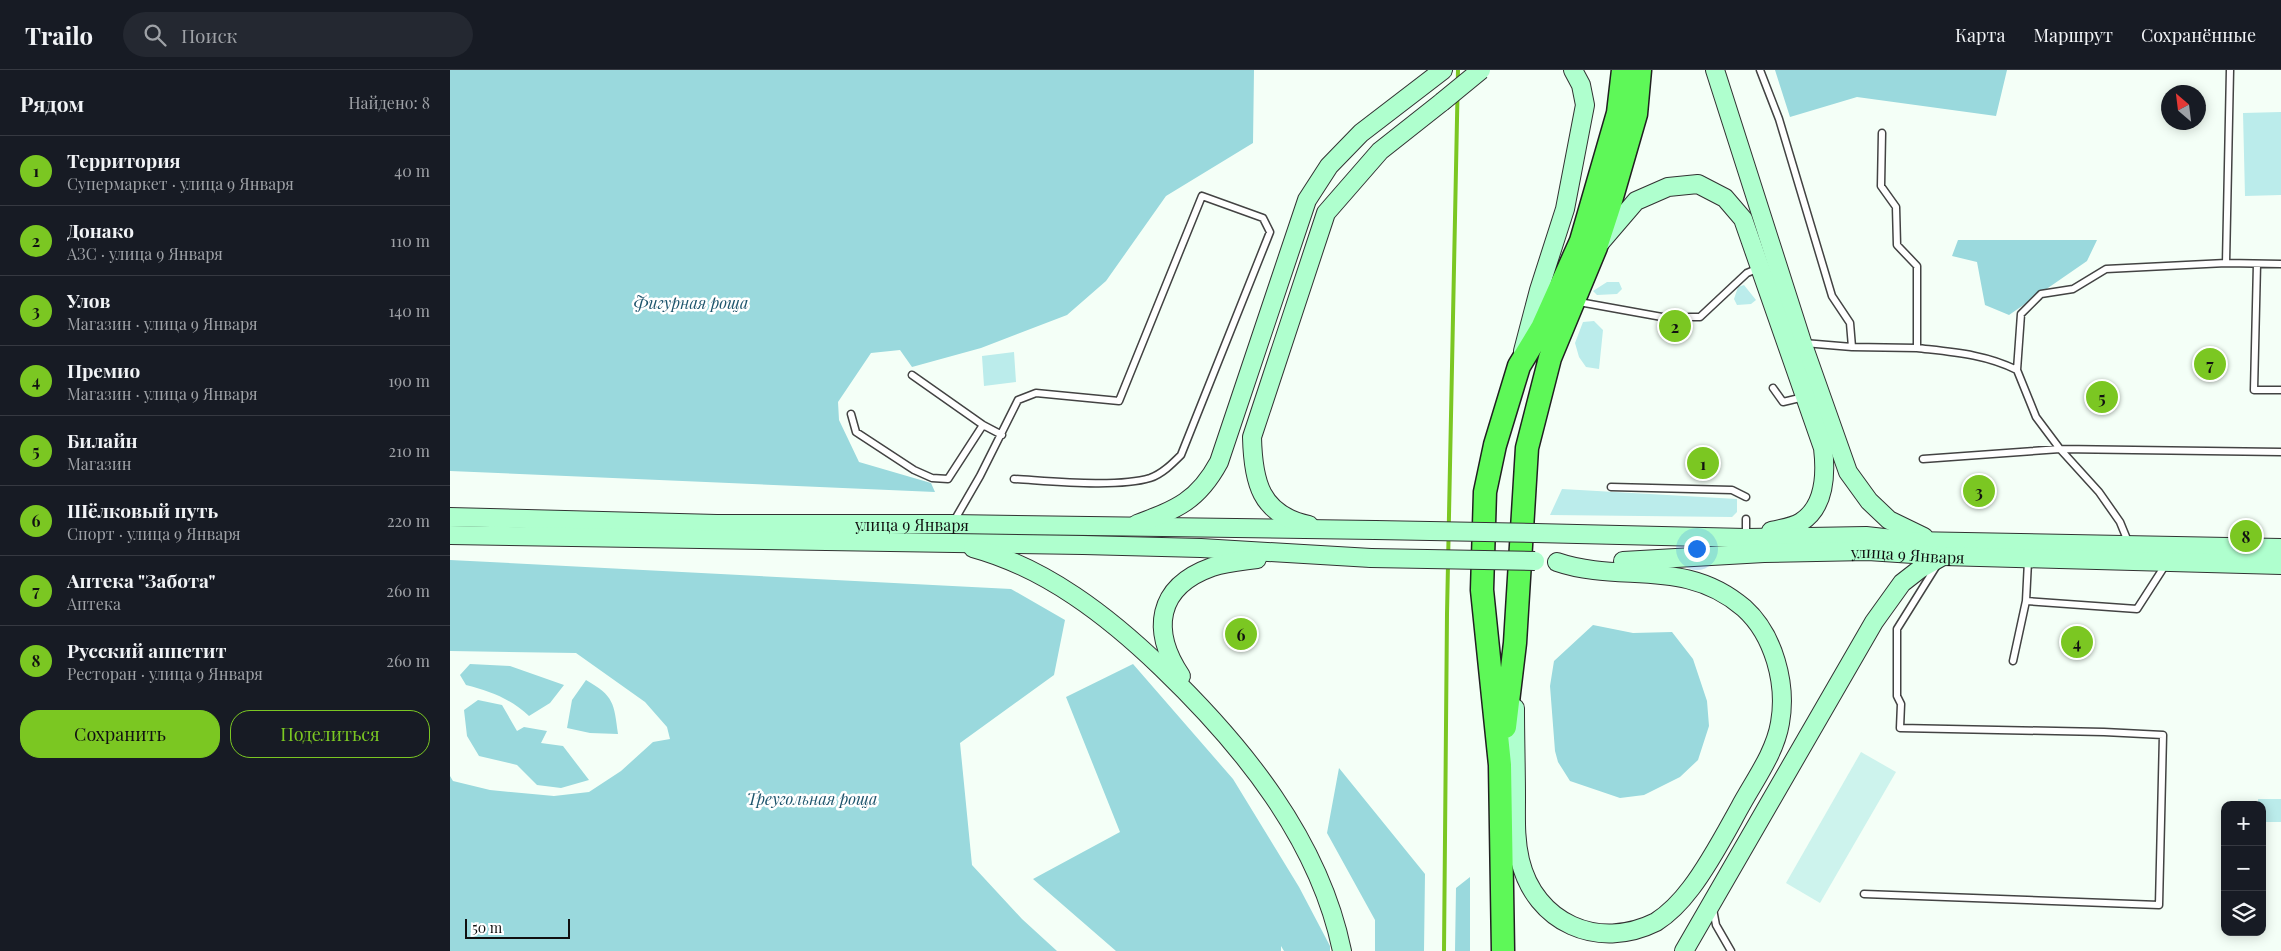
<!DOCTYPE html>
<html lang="ru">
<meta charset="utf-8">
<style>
:root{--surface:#171b24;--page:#242831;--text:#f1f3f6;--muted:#9ea1a6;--line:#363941;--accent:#7bc722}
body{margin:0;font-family:"Playfair Display",serif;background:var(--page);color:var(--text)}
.controls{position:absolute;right:15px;bottom:15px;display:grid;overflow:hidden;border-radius:10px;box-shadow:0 2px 12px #0003}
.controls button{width:45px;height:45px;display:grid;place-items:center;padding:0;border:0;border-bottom:1px solid var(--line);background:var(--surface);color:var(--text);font:25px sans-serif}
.compass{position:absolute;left:1711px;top:15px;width:45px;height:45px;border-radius:50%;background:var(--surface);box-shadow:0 2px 12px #0003;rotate:332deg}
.scale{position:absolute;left:15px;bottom:12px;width:105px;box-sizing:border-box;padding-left:5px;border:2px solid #101010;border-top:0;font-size:14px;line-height:18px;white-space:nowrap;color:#101010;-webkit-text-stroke:4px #fff;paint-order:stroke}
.you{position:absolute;left:1246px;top:478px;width:18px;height:18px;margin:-12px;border:4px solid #fff;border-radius:50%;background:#1a73e8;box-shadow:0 0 0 8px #1a73e833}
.badge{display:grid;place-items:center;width:32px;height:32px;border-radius:50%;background:var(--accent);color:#111;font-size:16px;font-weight:700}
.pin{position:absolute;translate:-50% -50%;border:2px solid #fff;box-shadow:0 1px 5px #0006}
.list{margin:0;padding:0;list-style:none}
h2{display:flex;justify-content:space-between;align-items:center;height:65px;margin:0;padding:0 20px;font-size:21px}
h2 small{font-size:16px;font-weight:400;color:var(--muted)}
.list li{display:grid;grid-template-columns:32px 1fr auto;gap:15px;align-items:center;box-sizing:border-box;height:70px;padding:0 20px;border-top:1px solid var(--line)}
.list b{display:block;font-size:19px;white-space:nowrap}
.list p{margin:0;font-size:16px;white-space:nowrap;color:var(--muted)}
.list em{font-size:16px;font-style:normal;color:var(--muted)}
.actions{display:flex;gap:10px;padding:15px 20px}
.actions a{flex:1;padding:11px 0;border:1px solid var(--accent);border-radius:20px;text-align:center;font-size:18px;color:var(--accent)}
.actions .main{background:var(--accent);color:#111}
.icon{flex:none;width:28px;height:28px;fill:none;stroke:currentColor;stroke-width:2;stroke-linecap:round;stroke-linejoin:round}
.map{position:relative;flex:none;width:1831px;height:881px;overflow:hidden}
header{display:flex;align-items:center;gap:30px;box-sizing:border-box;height:70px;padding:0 25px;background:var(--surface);border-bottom:1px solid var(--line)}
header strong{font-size:24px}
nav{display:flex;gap:28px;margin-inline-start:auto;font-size:18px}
.search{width:350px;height:45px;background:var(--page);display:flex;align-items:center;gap:12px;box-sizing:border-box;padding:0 18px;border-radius:28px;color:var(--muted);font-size:19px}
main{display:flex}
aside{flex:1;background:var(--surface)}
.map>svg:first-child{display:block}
</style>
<header>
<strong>Trailo</strong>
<div class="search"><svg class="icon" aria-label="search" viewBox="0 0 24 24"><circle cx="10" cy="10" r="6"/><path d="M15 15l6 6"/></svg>Поиск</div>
<nav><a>Карта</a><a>Маршрут</a><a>Сохранённые</a></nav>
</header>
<main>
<aside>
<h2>Рядом<small>Найдено: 8</small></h2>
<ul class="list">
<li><span class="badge">1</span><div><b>Территория</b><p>Супермаркет · улица 9 Января</p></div><em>40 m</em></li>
<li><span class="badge">2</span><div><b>Донако</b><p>АЗС · улица 9 Января</p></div><em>110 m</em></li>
<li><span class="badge">3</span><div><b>Улов</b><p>Магазин · улица 9 Января</p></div><em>140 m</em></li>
<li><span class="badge">4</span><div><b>Премио</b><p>Магазин · улица 9 Января</p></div><em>190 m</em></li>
<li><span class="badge">5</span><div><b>Билайн</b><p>Магазин</p></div><em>210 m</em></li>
<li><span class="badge">6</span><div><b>Шёлковый путь</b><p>Спорт · улица 9 Января</p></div><em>220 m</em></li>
<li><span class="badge">7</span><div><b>Аптека &quot;Забота&quot;</b><p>Аптека</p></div><em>260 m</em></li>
<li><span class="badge">8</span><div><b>Русский аппетит</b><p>Ресторан · улица 9 Января</p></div><em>260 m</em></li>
</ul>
<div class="actions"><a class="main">Сохранить</a><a>Поделиться</a></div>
</aside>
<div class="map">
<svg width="1831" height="881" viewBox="0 0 1831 881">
<rect width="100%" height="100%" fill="#f4fff7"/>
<path fill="#bbeceb" d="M1831,42V125L1795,126L1793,43Z
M1157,212H1169L1172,219L1167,224L1147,225L1143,221Z
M1294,215L1306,230L1301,234L1287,235L1284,229L1288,217Z
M1144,251L1153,260L1149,299L1136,297L1129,287L1125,273L1133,252Z
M564,282L566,312L534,316L532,286Z
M1112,419L1287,429V442L1282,447L1100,445Z
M1808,729H1831V752H1812V735H1808Z"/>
<path fill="#9ad9dd" d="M0,0H804L803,73L716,126L656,211L617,245L531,278L462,297L450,280L421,283L388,332L389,350L409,392L481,413L485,422L0,401Z
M1325,0H1557L1546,46L1407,27L1340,47Z
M1508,170H1647L1637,191L1559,245L1535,235L1527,192L1502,186Z
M0,490L561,519L615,550L604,605L510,673L522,795L572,849L607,881H0V706L3,711L40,720L104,726L139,722L171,701L203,672L220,669L217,657L195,632L126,583L0,581Z
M1143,555L1183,563L1222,562L1243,589L1257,631L1259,656L1248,690L1230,707L1194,725L1170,728L1120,711L1108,692L1105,681L1100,616L1104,591Z
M20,594L60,596L114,615L100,633L79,646C61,629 40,621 16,615L10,605Z
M683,594L783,709L849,817L880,876V881H834L831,876V881H666L583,809L670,762L616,627Z
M136,610C164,626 164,633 168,664L140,663L117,658L122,630Z
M28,630L52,635L67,661L74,657L97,661L91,673L113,676L139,710L111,718L87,715L67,695L29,686L17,666L14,640Z
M889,698L975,804L974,881H925V850L877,763Z
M1020,807V881H1005L1006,818Z"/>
<path fill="#cdf3ed" d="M1411,682L1446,702L1370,833L1336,813Z"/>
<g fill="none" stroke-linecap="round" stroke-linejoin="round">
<defs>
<path id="lane" d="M1310,0L1329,49L1382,226L1400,253L1402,277
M1776,193L1831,194
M1807,194L1804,320H1831
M1129,232L1212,247
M1239,247H1250L1297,203L1309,198
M1354,273L1402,277L1467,278V196L1447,175L1446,137L1431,116L1432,63
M1467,278C1502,282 1535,284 1567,300
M462,305L533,355L552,365
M1323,318L1333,332L1354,327
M401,344L406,362L464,400L482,408L498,409L533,355
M1473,389L1610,379L1831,382
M1161,417L1282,420L1296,427
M1296,449V468
M504,451L530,406L568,330L586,323L669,331L752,126L813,148L820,162L731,385C722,394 712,404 700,408C667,418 600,411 564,409
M1679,474L1670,452L1649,422L1610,379L1586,347L1567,300L1571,244L1591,224L1623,219L1656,199L1776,193L1780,0
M1576,531L1687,539L1716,494
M1563,591L1576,531L1578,491
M1414,824L1709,835L1713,665L1654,662L1450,658L1451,634L1447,626V559L1487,495
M1263,839L1266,855L1281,881"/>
<g id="secondary">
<path d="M1265,0L1352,272L1398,402L1419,431L1439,450L1474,467"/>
<path d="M1150,173L1186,131L1218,117L1248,114L1275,128L1293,149L1373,378C1376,403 1376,436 1351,452C1343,457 1330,459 1321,461"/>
<path d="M1073,281L1089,220L1115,139L1135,35L1131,15L1123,0"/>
<path id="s1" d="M0,447L267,454H502L925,460"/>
<path d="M687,454C727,439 748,431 769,392L857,130L879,96L911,63L993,0"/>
<path d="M859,455C810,445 803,411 802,367L876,143L930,81L992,32"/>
<path d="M1085,463L1296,468L1416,466L1461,471L1831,478"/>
<path d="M0,465L633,475L751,478L921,488"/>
<path d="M523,478C596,498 658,546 712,598C792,675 869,769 892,881"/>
<path id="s2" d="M1173,491L1314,483L1418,481L1493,486L1831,495"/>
<path d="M731,606C701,561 706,517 762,497C777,492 793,491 807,489"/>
<path d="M1065,638C1065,668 1066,698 1066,728C1066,749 1065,769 1070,790C1085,853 1148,881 1206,852C1220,843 1232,830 1241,818C1260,793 1275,764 1290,737C1304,711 1325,683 1330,653C1337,614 1324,565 1294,538C1235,487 1171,514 1107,492"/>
<path d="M1234,881L1424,552L1452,513L1470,499L1493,486"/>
</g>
<path id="highway" d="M1055,657L1065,573L1077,378L1100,288L1146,177L1160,134L1186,44L1190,0
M1053,881L1050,695L1032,520L1035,422L1045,375L1069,296L1092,258L1131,171L1168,43L1173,0"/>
</defs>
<use href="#lane" stroke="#434343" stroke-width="9"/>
<use href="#secondary" stroke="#323232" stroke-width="20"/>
<use href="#highway" stroke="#212121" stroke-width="25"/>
<use href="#lane" stroke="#fff" stroke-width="6"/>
<use href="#secondary" stroke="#afffce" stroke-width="18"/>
<use href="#highway" stroke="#5ef858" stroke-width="22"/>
<path stroke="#7bc722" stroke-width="4" d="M994,881L997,544L1008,0"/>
<defs>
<path id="secondary-bridge" d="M992,32L1031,0
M925,460L1085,463
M921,488L1085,491"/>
</defs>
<use href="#secondary-bridge" stroke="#323232" stroke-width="20" stroke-linecap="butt"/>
<use href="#secondary-bridge" stroke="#afffce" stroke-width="18"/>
</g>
<g text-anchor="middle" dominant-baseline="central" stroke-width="5" stroke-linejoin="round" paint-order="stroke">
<g font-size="16" font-style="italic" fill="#1d546c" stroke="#fff">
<text x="241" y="232">Фигурная роща</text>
<text x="362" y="728">Треугольная роща</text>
</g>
<g font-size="16" fill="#101010" stroke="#fff">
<text stroke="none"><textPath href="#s1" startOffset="462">улица 9 Января</textPath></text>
<text stroke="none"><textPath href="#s2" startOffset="285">улица 9 Января</textPath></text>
</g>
</g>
</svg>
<div class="controls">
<button>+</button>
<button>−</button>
<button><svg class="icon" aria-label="layers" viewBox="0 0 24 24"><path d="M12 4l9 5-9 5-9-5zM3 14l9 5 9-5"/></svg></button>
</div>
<svg class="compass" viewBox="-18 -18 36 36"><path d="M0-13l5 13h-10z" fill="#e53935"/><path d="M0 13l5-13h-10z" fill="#9ea1a6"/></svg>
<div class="scale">50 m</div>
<div class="you"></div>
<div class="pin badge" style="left:1253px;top:393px">1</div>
<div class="pin badge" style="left:1225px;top:256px">2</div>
<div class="pin badge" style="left:1529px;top:421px">3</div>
<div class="pin badge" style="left:1627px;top:572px">4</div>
<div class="pin badge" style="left:1652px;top:327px">5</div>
<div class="pin badge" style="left:791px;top:564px">6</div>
<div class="pin badge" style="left:1760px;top:294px">7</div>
<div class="pin badge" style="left:1796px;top:466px">8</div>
</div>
</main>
